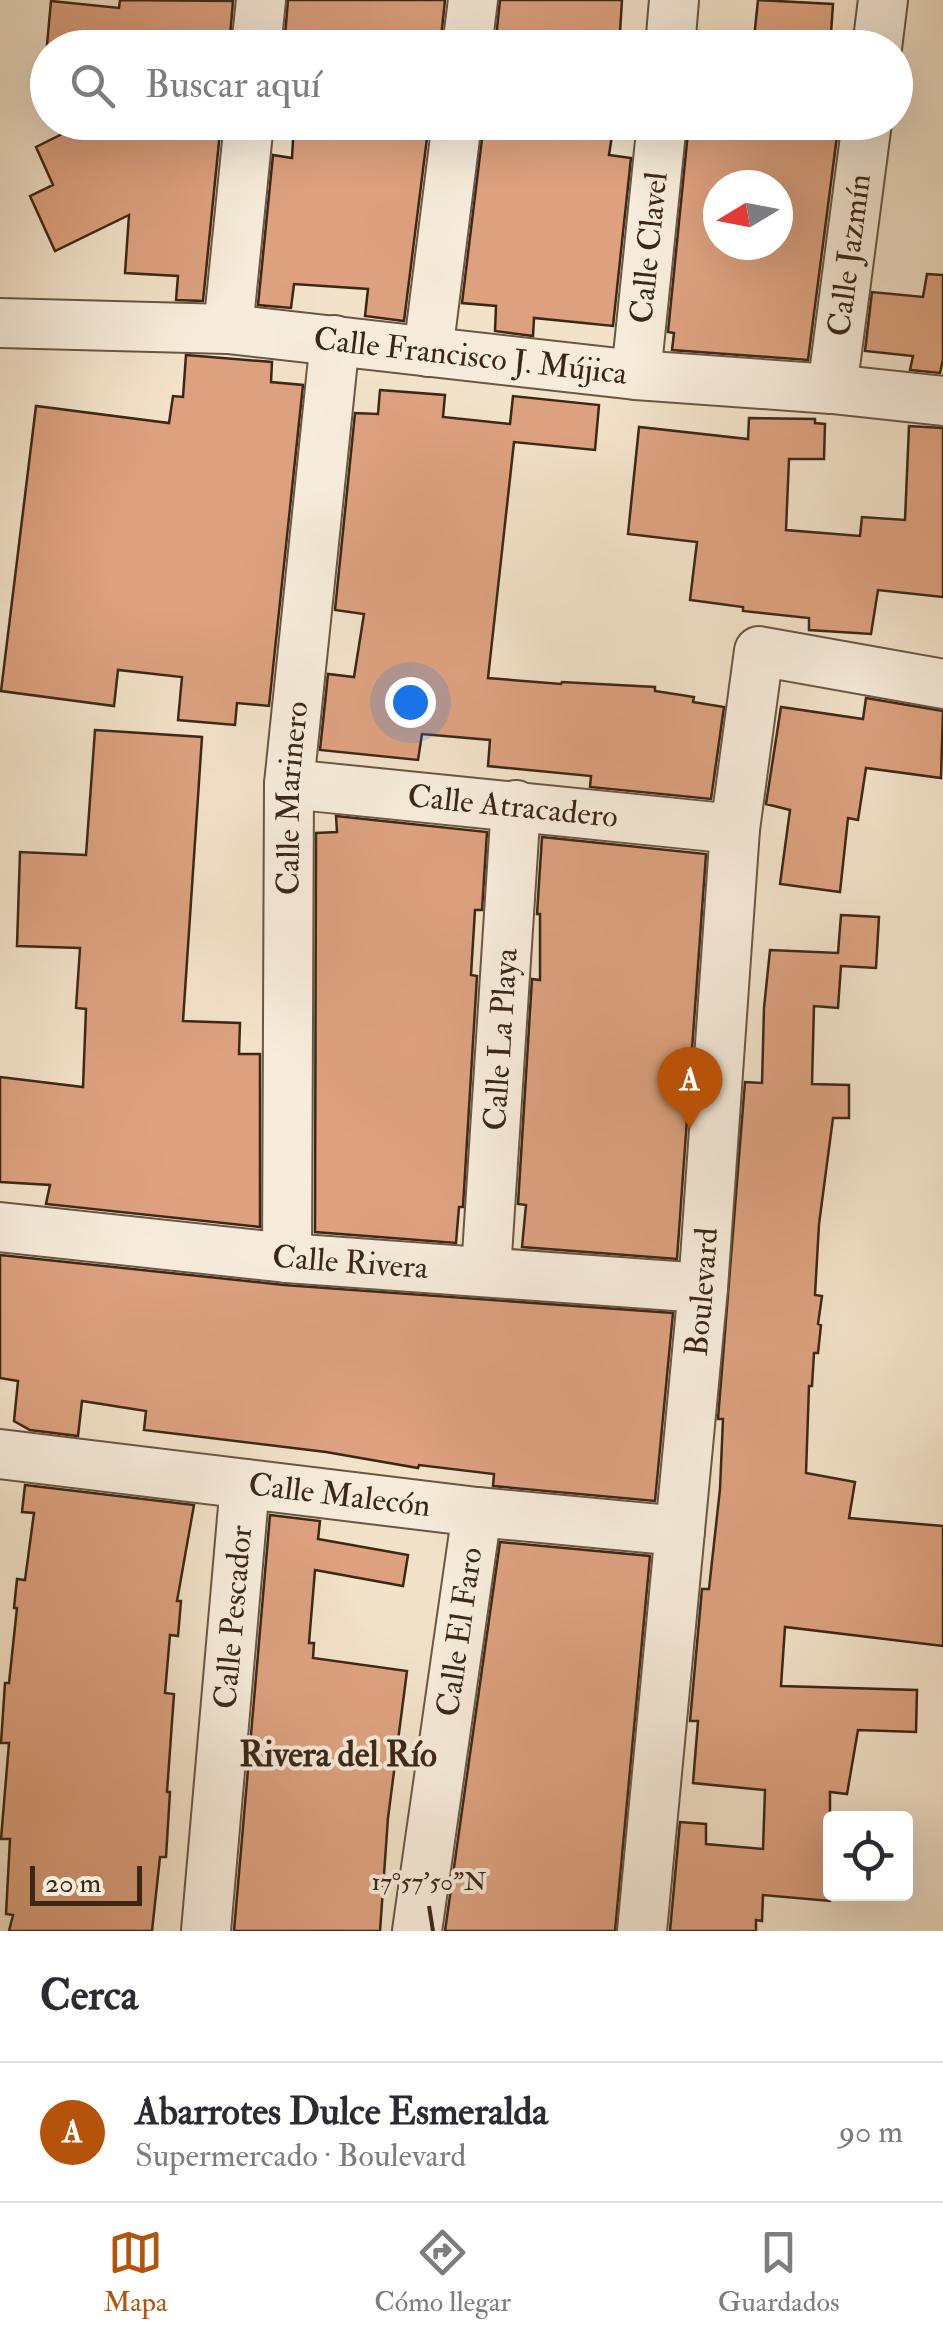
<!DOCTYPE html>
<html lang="es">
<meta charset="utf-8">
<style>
:root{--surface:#fff;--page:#f2f2f3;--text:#2b2b33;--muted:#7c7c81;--line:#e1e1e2;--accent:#b45309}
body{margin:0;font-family:"IM FELL Double Pica",serif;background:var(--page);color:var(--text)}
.controls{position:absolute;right:30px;bottom:30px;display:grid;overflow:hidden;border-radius:10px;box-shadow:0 10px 40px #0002}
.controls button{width:90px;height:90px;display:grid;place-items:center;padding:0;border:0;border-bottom:2px solid var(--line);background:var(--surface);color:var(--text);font:50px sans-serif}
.compass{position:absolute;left:703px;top:170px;width:90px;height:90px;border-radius:50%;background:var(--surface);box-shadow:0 10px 40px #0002;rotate:260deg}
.scale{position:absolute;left:30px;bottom:25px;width:112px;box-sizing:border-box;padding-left:10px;border:5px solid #3c2717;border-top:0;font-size:28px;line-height:35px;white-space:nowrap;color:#3c2717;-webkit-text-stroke:8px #f7ecdc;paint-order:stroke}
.you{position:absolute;left:410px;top:702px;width:35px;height:35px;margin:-25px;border:8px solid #fff;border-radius:50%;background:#1a73e8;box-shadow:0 0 0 15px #1a73e833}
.badge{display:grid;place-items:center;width:65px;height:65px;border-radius:50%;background:var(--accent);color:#fff;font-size:32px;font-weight:700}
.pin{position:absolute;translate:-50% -82px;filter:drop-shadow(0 2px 5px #0008)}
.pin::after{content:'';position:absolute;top:52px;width:35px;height:30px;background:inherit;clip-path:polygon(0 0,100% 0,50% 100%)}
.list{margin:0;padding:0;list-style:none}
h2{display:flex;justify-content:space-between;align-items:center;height:130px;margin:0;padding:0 40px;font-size:42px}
h2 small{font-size:32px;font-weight:400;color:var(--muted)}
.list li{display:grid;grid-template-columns:65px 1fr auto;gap:30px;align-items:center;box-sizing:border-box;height:140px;padding:0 40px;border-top:2px solid var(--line)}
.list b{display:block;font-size:38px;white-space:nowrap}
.list p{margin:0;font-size:32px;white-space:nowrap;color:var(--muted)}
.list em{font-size:32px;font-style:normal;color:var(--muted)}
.icon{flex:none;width:55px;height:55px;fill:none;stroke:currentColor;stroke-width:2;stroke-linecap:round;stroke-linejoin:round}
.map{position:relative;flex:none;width:943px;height:1931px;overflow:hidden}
.search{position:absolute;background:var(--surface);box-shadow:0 10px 40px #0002;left:30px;right:30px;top:30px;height:110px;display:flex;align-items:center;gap:25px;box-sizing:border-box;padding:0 35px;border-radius:55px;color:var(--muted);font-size:38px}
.sheet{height:270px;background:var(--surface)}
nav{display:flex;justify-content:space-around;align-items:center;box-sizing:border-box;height:140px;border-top:2px solid var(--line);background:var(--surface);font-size:28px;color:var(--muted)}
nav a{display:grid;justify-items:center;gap:5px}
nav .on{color:var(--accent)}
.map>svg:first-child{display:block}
</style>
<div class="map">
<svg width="943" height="1931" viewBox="0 0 943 1931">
<rect width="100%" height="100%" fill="#f2e2c9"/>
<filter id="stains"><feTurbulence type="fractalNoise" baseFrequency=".002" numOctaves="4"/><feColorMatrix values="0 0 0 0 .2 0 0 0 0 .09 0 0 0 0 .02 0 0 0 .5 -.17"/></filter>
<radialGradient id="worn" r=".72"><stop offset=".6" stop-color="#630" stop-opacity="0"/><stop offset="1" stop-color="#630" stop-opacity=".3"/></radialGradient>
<path fill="#dda17f" stroke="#3c2717" stroke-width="2.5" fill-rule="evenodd" d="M120,0L233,1L229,48L47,45L51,1L119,8Z
M288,0H445L440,48H284Z
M500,0H622L619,48H495Z
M758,0L833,4L830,48L787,45V48H753Z
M57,122H221L203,301L176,300L178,276L125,273L129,215L55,251L30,196L53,185L36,147L62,134Z
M294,122H429L404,321L365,316L368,289L294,284L291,308L258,305L273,155L292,158Z
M484,122H614L609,155L631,158L613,326L534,318L533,336L495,331L496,306L462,303Z
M689,122H830L829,135L837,136L808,360L672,350L674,333L668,332ZM718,185H778V245H718Z
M927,274L943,275V359L940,373L910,370L913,356L865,351L872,292L923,297Z
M186,355L272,362L271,382L303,385L269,706L237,703L235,725L178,720L182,677L118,670L114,706L1,691L36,406L169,423L173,396L183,397Z
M380,390L445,395L443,417L510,424L513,396L599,405L595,450L514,442L488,678L561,684L562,682L655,687V691L694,697L693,702L724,707L711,799L590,787L591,776L488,766L490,740L422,734L418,760L320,750L328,674L354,677L364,614L335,610L355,413L378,414Z
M749,418L815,419V423L825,424L824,459H789L786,530L860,536L862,517L905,520L909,426L943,428V597L878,590L871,634L809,630V618L743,611V607L690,600L697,542L628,534L639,427L748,439Z
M866,698L943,711L941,778L866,768L858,820L848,818L840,892L780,884L790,810L766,804L781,707L863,719Z
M95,730L202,737L183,1021L240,1023L239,1054H260V1227L46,1204L50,1185L0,1182V1077L83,1087L86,1009L76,1008L80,948L17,946L20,852L86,855Z
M336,816L487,832L482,910H475L471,975L477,976L463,1207H459L456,1243L315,1232L316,833L337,832Z
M542,837L706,854L677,1259L522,1247L526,1205L518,1204L532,979L540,980V914H537Z
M841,915L879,917L876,968L841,966L838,1008L814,1006L812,1084L849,1085V1118H833L819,1224L815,1295L822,1296L818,1324L821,1325L818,1353H814L812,1386H809L806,1473L855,1482L849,1518L943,1526V1646L785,1627L781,1686L917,1690L916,1732L858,1730L847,1794L830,1792V1901L763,1895L762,1921L756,1920V1931H670L680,1822L706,1824V1844L763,1849L765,1790L693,1783L698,1721H690L702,1589H709L720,1489L723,1419H718L745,1082L762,1083L764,1008L770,950L838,953Z
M0,1255L284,1285L673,1313L655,1501L493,1486L494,1474L419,1465L418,1468L326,1452L144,1430L146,1411L82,1401L78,1436L30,1430L14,1421L18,1381L0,1378Z
M25,1485L194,1505L177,1601H181L178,1636L170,1635L165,1693L174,1694L167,1792H170L166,1857H160L152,1931H9L13,1915L6,1914L10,1839H1L9,1743H1L5,1683H9L17,1608H14L17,1579L25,1580L34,1513L22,1512Z
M270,1515L320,1521L318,1539L408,1555L403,1586L315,1570L309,1643H314L313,1658L407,1671L388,1818L380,1931H234Z
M500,1542L650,1556L615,1931H445Z"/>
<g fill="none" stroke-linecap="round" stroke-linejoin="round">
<defs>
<g id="minor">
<path d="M256,48L261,0"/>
<path d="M467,48L473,0"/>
<path d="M670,48L674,0"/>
<path d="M877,48L883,0"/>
<path id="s1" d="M0,323L228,329L636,375L832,389L943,401"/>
<path d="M228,329L249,122"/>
<path d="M428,352L457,122"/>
<path id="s2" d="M636,375L662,122"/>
<path id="s3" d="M832,389L867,122"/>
<path id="s4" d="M289,784L735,829"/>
<path id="s5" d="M0,1227L287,1258L703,1288"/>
<path id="s6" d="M287,1258L289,784L335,340"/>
<path id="s7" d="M486,1271L516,805"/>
<path id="s8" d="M0,1454L477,1512L680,1531"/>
<path id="s9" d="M206,1931L245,1484"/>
<path id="s10" d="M417,1931L477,1512"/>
<path id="s11" d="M642,1931L703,1288L735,829L759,651L943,684"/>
</g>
</defs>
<use href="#minor" stroke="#6a5644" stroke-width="52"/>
<use href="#minor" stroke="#f7ecdc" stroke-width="48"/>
</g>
<path fill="none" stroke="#3c2717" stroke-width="4" d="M429,1906L433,1931"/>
<g text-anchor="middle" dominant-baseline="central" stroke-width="8" stroke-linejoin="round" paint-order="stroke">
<g font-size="32" fill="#3c2717" stroke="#f7ecdc">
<text stroke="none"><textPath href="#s2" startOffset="128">Calle Clavel</textPath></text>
<text stroke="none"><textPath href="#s3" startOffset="135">Calle Jazmín</textPath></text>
<text stroke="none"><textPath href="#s1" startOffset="472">Calle Francisco J. Mújica</textPath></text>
<text stroke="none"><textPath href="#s6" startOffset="460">Calle Marinero</textPath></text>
<text stroke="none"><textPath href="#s4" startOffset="225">Calle Atracadero</textPath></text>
<text stroke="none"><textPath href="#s7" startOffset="232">Calle La Playa</textPath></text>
<text stroke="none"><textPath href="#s5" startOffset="352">Calle Rivera</textPath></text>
<text stroke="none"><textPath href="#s11" startOffset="642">Boulevard</textPath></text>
<text stroke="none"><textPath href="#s8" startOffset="342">Calle Malecón</textPath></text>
<text stroke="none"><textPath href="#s9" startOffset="315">Calle Pescador</textPath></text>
<text stroke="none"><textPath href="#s10" startOffset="302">Calle El Faro</textPath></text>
</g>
<g font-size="35" font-weight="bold" fill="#3c2717" stroke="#f7ecdc">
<text x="338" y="1755">Rivera del Río</text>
</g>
</g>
<g font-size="25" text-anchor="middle" fill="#3c2717" stroke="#f7ecdc" stroke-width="8" stroke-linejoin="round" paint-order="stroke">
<text x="429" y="1890">17°57'50"N</text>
</g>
<rect width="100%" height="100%" filter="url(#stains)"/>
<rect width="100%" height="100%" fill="url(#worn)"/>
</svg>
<div class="controls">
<button><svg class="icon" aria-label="locate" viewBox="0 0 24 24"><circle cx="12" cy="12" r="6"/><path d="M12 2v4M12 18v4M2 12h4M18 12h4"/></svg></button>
</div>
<svg class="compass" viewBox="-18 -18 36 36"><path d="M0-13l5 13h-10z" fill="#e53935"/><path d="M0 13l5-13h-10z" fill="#7c7c81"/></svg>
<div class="scale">20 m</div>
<div class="you"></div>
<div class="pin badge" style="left:690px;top:1129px">A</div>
<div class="search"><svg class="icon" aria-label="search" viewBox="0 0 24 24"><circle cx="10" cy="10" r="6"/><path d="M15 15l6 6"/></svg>Buscar aquí</div>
</div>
<section class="sheet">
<h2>Cerca<small></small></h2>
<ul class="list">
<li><span class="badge">A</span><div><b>Abarrotes Dulce Esmeralda</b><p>Supermercado · Boulevard</p></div><em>90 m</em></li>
</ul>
</section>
<nav>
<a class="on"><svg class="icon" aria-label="map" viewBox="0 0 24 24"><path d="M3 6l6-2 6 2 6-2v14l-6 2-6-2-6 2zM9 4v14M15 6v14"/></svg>Mapa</a>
<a><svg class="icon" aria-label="directions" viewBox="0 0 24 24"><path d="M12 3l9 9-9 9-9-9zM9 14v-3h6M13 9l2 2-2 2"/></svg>Cómo llegar</a>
<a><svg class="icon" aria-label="saved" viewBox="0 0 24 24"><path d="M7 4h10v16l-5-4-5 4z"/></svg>Guardados</a>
</nav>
